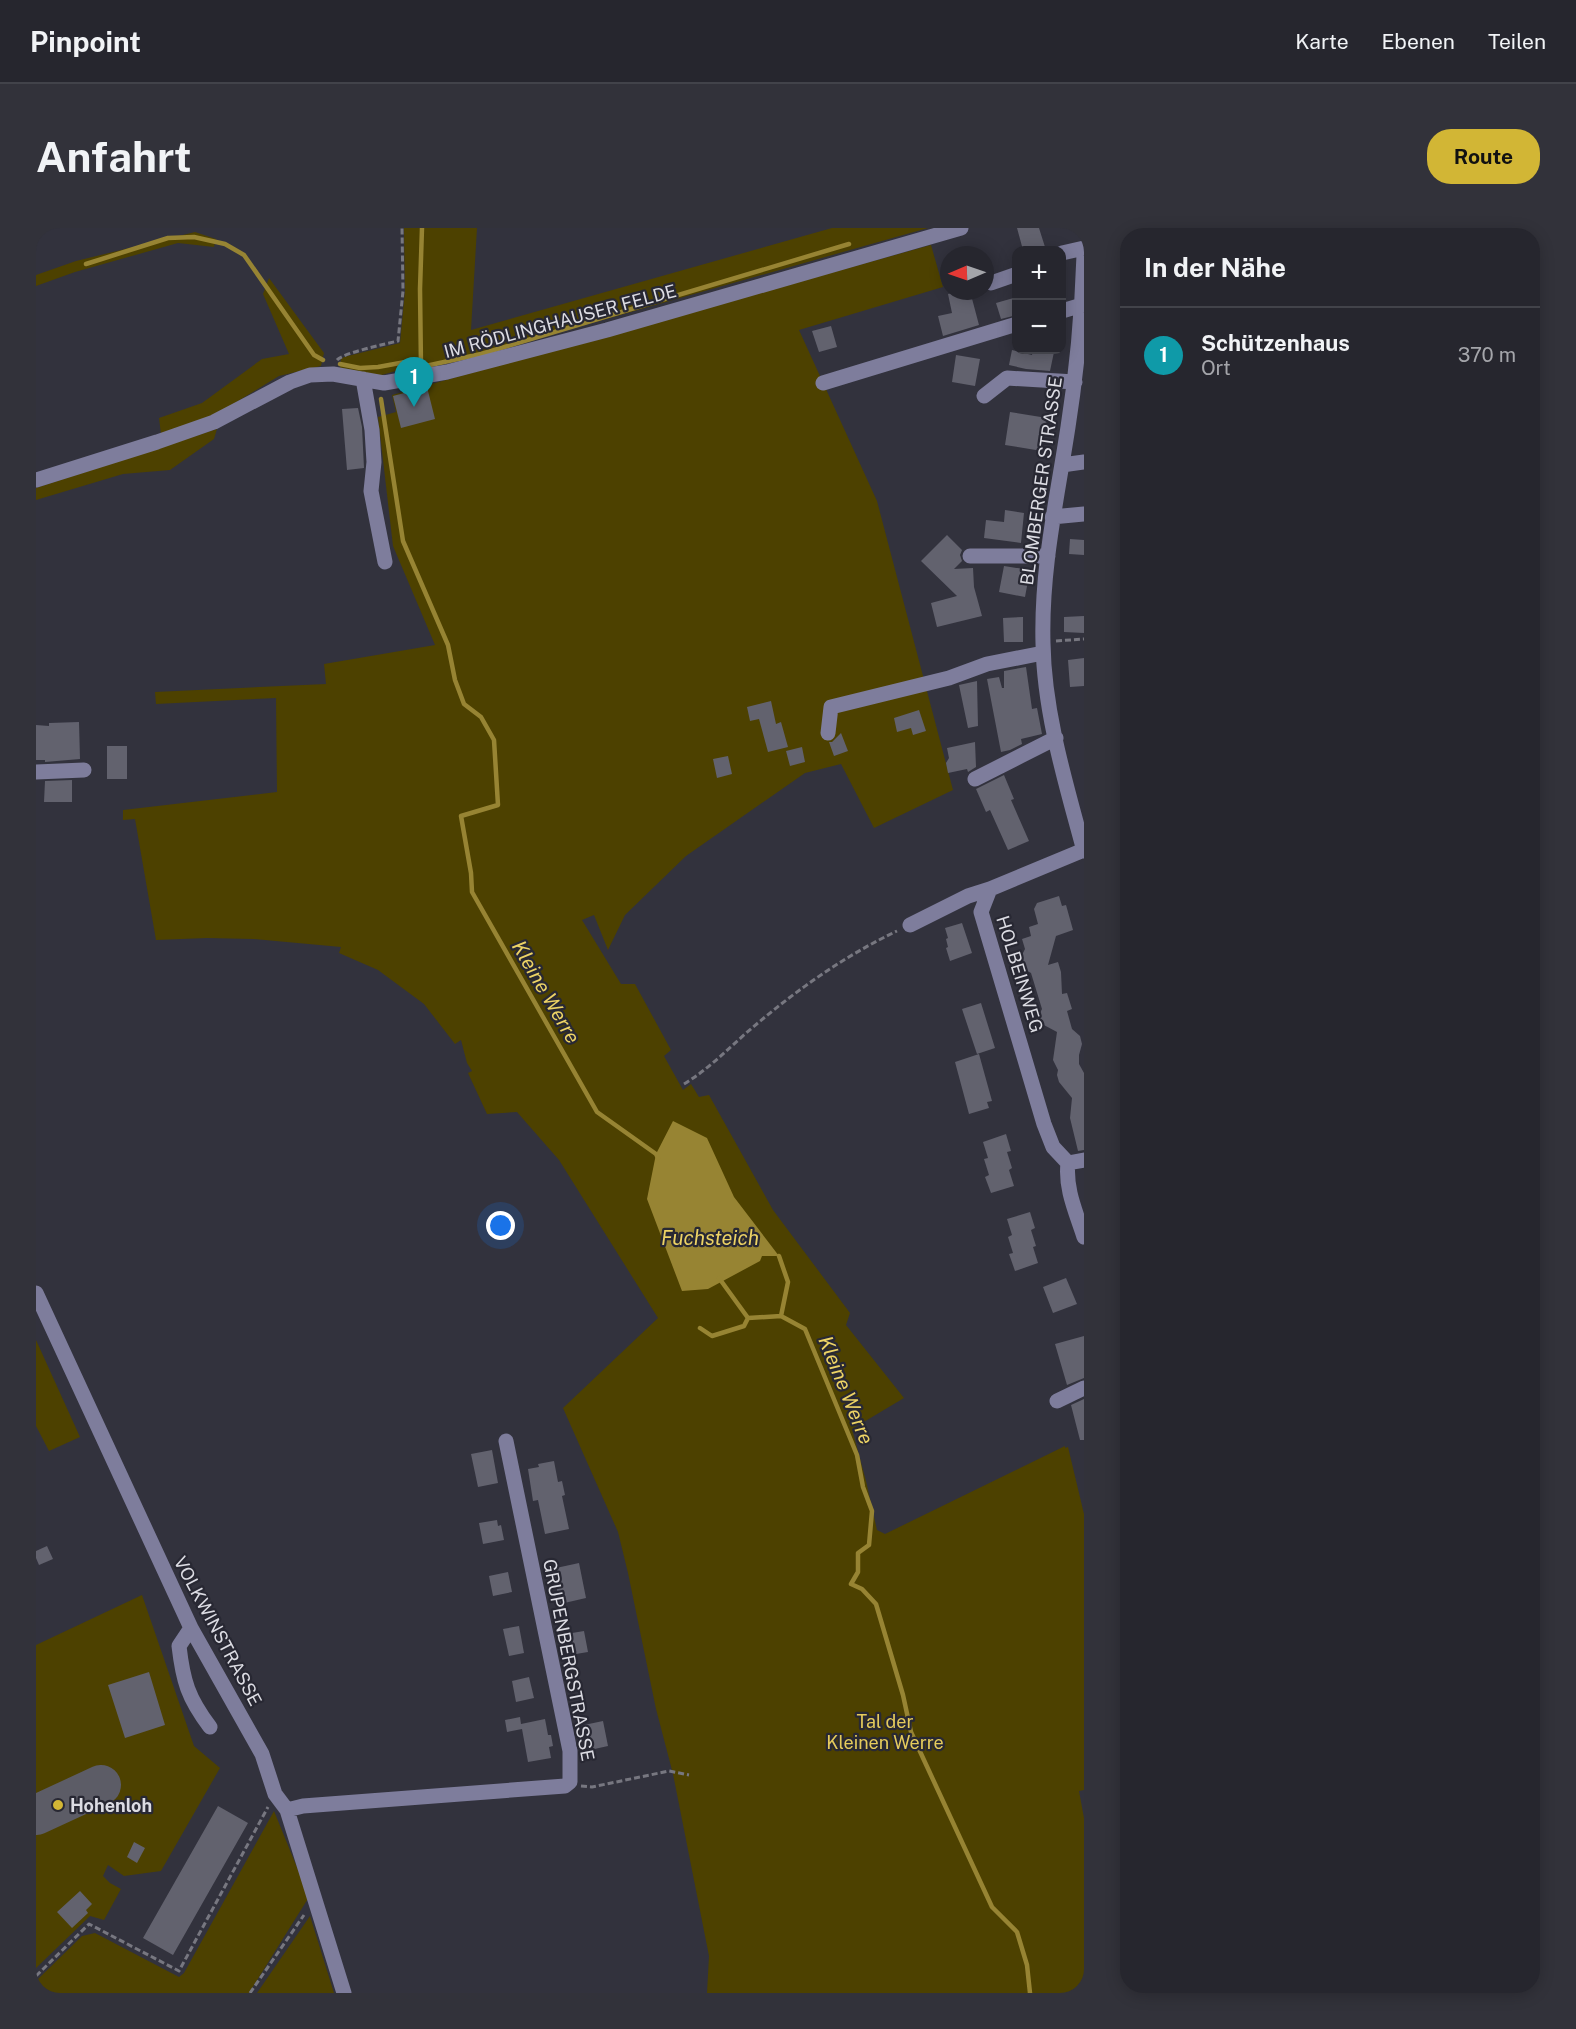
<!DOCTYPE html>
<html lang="de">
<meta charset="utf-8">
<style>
:root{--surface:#26262e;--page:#32323a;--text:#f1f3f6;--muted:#a4a5aa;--line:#42434a;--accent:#d2b635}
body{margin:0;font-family:"Public Sans",sans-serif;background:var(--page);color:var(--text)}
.controls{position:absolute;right:18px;top:18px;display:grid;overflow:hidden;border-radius:12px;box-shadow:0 3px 15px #0003}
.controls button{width:54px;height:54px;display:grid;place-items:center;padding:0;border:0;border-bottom:2px solid var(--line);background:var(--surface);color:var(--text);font:30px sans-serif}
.compass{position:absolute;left:904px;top:18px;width:54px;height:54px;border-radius:50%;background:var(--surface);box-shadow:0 3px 15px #0003;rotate:268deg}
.you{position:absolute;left:465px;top:998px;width:21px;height:21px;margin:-15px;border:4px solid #fff;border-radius:50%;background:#1a73e8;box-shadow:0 0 0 9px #1a73e833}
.badge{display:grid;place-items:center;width:39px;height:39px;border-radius:50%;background:var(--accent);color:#fff;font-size:20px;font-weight:700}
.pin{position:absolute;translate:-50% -50px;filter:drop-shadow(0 2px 3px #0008)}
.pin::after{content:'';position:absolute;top:32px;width:21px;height:18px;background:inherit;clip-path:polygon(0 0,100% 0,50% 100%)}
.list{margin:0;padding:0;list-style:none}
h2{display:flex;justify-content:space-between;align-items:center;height:78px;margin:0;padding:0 24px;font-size:26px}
h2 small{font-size:20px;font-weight:400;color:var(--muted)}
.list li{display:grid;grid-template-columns:39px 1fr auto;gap:18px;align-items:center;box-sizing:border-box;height:96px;padding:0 24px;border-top:2px solid var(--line)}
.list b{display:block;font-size:22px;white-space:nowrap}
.list p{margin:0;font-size:20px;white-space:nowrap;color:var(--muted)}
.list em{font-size:20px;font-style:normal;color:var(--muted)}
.map{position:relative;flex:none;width:1048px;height:1765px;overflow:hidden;border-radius:24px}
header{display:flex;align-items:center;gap:36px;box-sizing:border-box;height:84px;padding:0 30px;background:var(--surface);border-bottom:2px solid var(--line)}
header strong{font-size:28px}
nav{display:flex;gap:33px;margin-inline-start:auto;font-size:21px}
.intro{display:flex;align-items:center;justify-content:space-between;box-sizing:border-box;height:144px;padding:0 36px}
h1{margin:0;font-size:42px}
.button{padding:15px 27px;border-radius:24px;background:var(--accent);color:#111;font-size:21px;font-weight:700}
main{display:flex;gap:36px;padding:0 36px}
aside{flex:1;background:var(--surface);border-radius:24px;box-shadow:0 3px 15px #0003}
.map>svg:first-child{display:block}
</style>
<header>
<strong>Pinpoint</strong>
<nav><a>Karte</a><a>Ebenen</a><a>Teilen</a></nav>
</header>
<div class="intro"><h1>Anfahrt</h1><a class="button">Route</a></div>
<main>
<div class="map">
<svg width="1048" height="1765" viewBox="0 0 1048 1765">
<rect width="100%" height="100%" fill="#32323d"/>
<path fill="#4d4100" d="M368,0H441L435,102L796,0H892L446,126L385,139H374L342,148L304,140L305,131L308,129L364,115L369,63Z
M159,4L180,11L178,19L142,15L39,44L0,58V47L40,33Z
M895,17L907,59L763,102L841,273L917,562L838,600L805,536L769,545L650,628L589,687L572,722L558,687L546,692L585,756H599L635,822L628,828L647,862L655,856L663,869L673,867L737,982L814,1085L810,1097L868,1170L816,1201L830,1253L841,1302L849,1306L1029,1218V1220L1032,1219L1048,1286V1562L1043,1563L1048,1590V1765H671L673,1728L637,1546L620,1481L592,1345L582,1304L527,1180L622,1090L523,932L481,884L451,886L432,845L436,843L431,835L425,812L419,816L388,776L342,742L303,725L305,719L217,711L171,710L120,712L99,591L87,592V582L241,564L240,470L120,476L119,464L290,456L288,436L399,417L357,318L342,189L360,184L356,167Z
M233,50L288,125L285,138L243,148L176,189L125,206L123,190L166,175L226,131L253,126L227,66Z
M181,201L178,211L134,242L87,246L0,272V260Z
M0,1112L44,1209L13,1223L0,1198Z
M106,1367L158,1518L184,1540L125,1643L88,1648L72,1637L67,1648L74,1655L85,1661L68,1692L54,1688L0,1740V1417Z
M238,1583L273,1669L213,1765H0V1753L46,1708L59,1705L143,1749L148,1745Z
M274,1688L298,1765H221Z"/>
<path fill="#978433" d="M637,893L671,910L698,969L743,1028H726L724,1033L672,1061L646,1063L611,971L620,926Z"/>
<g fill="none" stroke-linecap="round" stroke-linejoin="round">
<path stroke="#978433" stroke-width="4.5" d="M50,36L132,10L158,9L189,16L208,27L278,127L287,132
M304,136L324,140L342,139L375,133L385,139L445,126L813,16
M385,139L384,61L386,0
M345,171L367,313L412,417L419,452L428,476L445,489L458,512L462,577L425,588L435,645L436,664L561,884L620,926L622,930
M743,1028L752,1054L745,1088
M683,1050L712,1090L745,1088L769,1101L821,1227L827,1259L836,1283L833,1317L822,1325V1344L815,1356L826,1361L840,1376L867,1467L875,1504L956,1679L981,1704L991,1737L994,1765
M664,1100L676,1108L708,1098L712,1090"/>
<path stroke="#5c5c66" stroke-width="40" d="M0,1587L65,1557"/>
</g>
<path fill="#62626e" d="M981,0H1003L1009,19L987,22Z
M923,63H934L943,97L907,108L902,88L916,85L912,66Z
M981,69V87L965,91L960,75Z
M795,98L801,119L783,124L776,103Z
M976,122L996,127L997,122L1018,124L1014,143L990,141L973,137Z
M920,127L944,131L939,158L916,154Z
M391,159L399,191L365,200L357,168Z
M322,180L326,199L328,240L311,242L306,181Z
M974,184L1011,190L1006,223L969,217Z
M969,282L988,285L985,315L948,310L950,292L968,294Z
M911,307L926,322L924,327L926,333L918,341L937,340L938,359L946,388L901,399L895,375L921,368L885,333Z
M1034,311L1048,312V327L1033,326Z
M968,338L994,342L989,369L963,364Z
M1048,388V405L1028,404V389Z
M987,389V414H968L967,390Z
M1048,430V458L1034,459L1032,432Z
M990,439L996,481L1001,480L1006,506L985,511L986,516L974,522L965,524L951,451L963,449L966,460H968V443Z
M941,453L942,498L932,500L923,457Z
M735,473L740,496L745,494L752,519L732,524L723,491L714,493L711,479Z
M883,482L890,503L877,507L875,500L861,504L858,490Z
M43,494L44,531L9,534V532H0V497L13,498V495Z
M805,505L812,523L798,528L793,514H796Z
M939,514L940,539L932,544L931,541L912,545L910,535L913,530L911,520Z
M71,518H91V551H71Z
M766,519L769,534L754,538L750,523Z
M692,528L696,546L681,550L677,531Z
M968,547L978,571L975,572L993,613L972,622L954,582L950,584L940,561Z
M36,552V574H8L9,553Z
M1023,668L1026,678L1030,677L1037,702L1020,708L1012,737L1022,734L1025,744L1026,766L1031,765L1036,781L1031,783L1036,801L1044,808L1046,816L1043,827V836L1048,845V922L1042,923L1034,890L1036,870L1023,854L1021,847L1022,842L1017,832L1021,804L1006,796L1003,787L1006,781L995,745L990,742L986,727L989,721L986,711L995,708L993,699L1002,696L998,681L1001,675Z
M926,695L936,725L914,733L910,720L912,719L910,711L912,710L909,700Z
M945,775L959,820L941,826L926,781Z
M943,826L956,873L951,874L953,880L933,886L919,834Z
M970,906L975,923L971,924L976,940L973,942L978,958L955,965L949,949L953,947L948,931L952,930L947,914Z
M994,984L999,1000L995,1002L1000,1018L997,1019L1002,1035L979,1043L973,1026L977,1025L972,1009L976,1007L971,991Z
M1030,1050L1041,1076L1017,1085L1007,1059Z
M1048,1108V1150L1031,1157L1019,1116Z
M1048,1171V1212H1044L1035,1177Z
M456,1222L462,1255L442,1259L435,1226Z
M518,1233L522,1254L526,1253L529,1267L526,1268L533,1301L509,1306L502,1272L497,1273L492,1241L503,1239L502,1236Z
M461,1292L462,1298L465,1297L468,1312L447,1316L443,1295Z
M11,1318L17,1331L3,1337L0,1330V1323Z
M543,1335L550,1370L524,1376L518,1348H521L520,1340Z
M472,1344L476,1364L457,1368L453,1348Z
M483,1398L488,1425L473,1428L467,1401Z
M548,1403L552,1424L534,1427L530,1406Z
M113,1444L129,1497L89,1510L72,1457Z
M493,1449L498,1470L480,1474L476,1453Z
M484,1489L485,1496L509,1491L512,1507H515L517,1518L513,1519L515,1530L492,1534L486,1501L471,1504L469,1492Z
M567,1493L572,1518L554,1522L548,1497Z
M182,1578L212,1595L137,1727L107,1710Z
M98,1614L109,1620L101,1635L91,1629Z
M44,1663L56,1676L50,1682L52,1685L36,1700L21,1684Z"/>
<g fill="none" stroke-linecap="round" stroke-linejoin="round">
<path stroke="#777780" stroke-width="3" stroke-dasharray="6 3" stroke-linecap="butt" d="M301,132C307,125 349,116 362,113L367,63L366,0
M1020,413L1048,411
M648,856C671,842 689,824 709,806C755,766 806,729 861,703
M545,1558L556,1559L633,1543L653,1547
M0,1748L53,1696L143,1743L232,1579
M214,1765L268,1687"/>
<path stroke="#7e7d9c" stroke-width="15" d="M1026,25L1048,20
M1048,27C1046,85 1041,142 1032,199C1021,271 1005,341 1007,415C1008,485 1030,556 1048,623
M955,55L981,46
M1026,83L1046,77
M327,151L336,202L338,234L335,263L349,334
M787,155L981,96
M948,168L971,150L1039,154
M1026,237L1048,234
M0,252L121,214L178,194L254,154L274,147L297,146L348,155L411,144L571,102L925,0
M1016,289L1048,286
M934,328H1012
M792,505L795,479L913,450L951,436L1007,425
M0,544L48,542
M939,551L1020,510
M1048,622L954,661L945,684L1008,896L1017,919L1032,935C1029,961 1040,984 1048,1009
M874,697L932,668L954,661
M1032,935L1048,932
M0,1065L155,1400L226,1526L239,1566L251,1582L308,1765
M1021,1173L1048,1160
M155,1400L143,1418C147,1453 152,1470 174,1499
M251,1582L267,1578L529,1558L534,1554V1523L470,1213"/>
</g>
<circle fill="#d2b635" stroke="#282833" stroke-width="2" cx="22" cy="1577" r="6"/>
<g text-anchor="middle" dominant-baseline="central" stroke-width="4.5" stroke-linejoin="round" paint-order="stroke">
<g font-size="18" fill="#dcdce3" stroke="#282833">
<text transform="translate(524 93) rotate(-15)">IM RÖDLINGHAUSER FELDE</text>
<text transform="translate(1005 253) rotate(-82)">BLOMBERGER STRASSE</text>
<text transform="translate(984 746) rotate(73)">HOLBEINWEG</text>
<text transform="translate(182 1403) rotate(62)">VOLKWINSTRASSE</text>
<text transform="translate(533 1432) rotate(79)">GRUPENBERGSTRASSE</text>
</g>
<g font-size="18" fill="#e5cb5c" stroke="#282833">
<text x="849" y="1493">Tal der<tspan x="849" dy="21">Kleinen Werre</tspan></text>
</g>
<g font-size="18" font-weight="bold" fill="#dcdce3" stroke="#282833" text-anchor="start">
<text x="34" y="1577">Hohenloh</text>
</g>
<g font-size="20" font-style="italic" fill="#edd365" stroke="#282833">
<text transform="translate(510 764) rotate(60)">Kleine Werre</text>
<text x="674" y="1010">Fuchsteich</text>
<text transform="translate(810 1162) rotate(68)">Kleine Werre</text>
</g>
</g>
</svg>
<div class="controls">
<button>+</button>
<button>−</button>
</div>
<svg class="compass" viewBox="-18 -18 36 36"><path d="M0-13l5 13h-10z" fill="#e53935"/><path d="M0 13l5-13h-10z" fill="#a4a5aa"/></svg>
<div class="you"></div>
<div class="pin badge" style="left:378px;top:179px;background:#0f9aa8">1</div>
</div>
<aside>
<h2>In der Nähe<small></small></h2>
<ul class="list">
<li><span class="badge" style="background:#0f9aa8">1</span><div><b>Schützenhaus</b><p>Ort</p></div><em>370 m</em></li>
</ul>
</aside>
</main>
